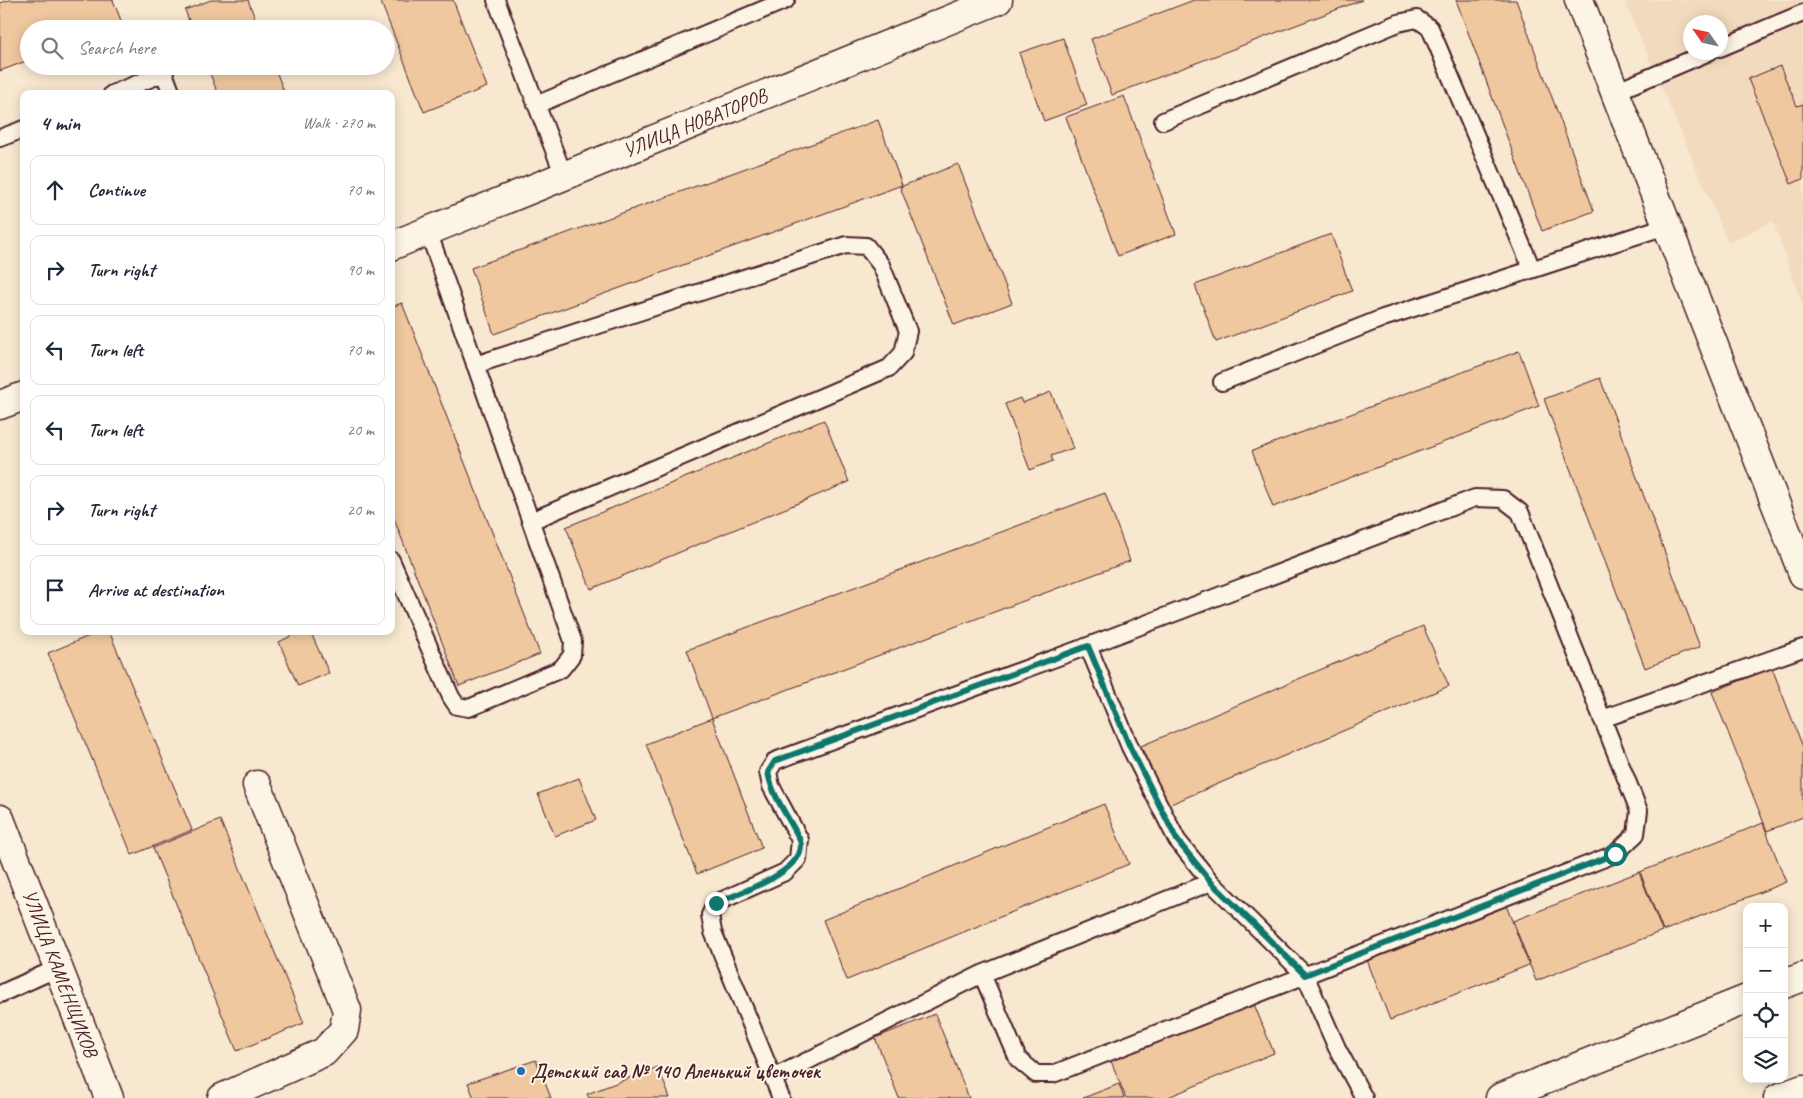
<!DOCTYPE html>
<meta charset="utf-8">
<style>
:root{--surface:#fff;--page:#f2f2f3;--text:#1f2937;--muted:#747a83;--line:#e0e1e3}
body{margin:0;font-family:Caveat,sans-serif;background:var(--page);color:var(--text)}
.controls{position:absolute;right:15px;bottom:15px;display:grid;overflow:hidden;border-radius:10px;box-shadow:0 2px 12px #0003}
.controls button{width:45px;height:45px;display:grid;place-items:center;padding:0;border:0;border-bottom:1px solid var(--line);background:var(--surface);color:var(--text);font:25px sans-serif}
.compass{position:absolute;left:1683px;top:15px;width:45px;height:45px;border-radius:50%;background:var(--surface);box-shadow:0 2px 12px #0003;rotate:304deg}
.stop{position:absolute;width:15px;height:15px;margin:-11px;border:4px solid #0f766e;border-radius:50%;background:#fff}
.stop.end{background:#0f766e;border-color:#fff;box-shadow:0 1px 5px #0008}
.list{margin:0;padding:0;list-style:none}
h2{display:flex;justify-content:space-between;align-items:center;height:65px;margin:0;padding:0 20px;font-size:21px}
h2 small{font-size:16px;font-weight:400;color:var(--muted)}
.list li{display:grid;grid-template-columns:32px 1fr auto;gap:15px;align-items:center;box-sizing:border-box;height:70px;margin:0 10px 10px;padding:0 10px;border:1px solid var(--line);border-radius:10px}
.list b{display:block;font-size:19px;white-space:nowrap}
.list em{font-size:16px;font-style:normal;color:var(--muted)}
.icon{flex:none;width:28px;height:28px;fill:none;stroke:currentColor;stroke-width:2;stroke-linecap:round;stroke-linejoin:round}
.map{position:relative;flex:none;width:1803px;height:1098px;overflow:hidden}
.search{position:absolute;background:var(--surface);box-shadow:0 2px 12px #0003;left:20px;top:20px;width:375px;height:55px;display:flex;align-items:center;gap:12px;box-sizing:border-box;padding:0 18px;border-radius:28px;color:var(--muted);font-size:19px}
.panel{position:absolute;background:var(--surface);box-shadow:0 2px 12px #0003;left:20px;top:90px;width:375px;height:545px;border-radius:10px}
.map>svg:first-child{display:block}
</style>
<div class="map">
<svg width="1803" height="1098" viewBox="0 0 1803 1098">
<rect width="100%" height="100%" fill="#f8e8d0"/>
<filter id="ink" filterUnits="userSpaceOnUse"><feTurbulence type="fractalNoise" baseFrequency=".02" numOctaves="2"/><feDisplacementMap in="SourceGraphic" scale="10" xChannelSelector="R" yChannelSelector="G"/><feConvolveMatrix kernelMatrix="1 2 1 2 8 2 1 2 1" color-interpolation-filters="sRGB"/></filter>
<g filter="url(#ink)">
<path fill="#f2dabe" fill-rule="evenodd" d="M1624,0H1803V306L1773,221L1728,243ZM1690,22H1720V52H1690Z"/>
<path fill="#efc89f" stroke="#4a1f2b" d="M9,0H113L122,23L109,29H29V60L0,71V3Z
M211,0H248L259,29H192L185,10Z
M380,0H453L487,87L424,112Z
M1194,0H1362L1112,95L1091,39Z
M1456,0H1516L1594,211L1542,231Z
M1063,38L1087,105L1044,121L1019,53Z
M207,66H274L285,94H218Z
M1780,66L1797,106L1803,104V179L1791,184L1748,79Z
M1124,96L1176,234L1118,256L1066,117Z
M878,120L902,185L494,334L471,268Z
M958,164L1012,303L954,325L900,187Z
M1331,234L1352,291L1216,342L1195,285Z
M402,303L540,654L459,686L391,511V307Z
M1519,351L1539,406L1273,507L1252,451Z
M1600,378L1700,647L1645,668L1544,399Z
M1051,392L1073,448L1051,456L1053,461L1030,470L1005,404L1020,398L1022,403Z
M824,420L849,482L591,589L566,527Z
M1105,493L1130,561L712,718L687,650Z
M1423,626L1449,686L1166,806L1141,746Z
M101,631H109L192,830L132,855L48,653Z
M301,631H310L329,673L298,686L279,642Z
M1772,668L1803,747V817L1767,831L1712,692Z
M712,718L762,848L697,874L646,744Z
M579,778L596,820L555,836L538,794Z
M1104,804L1129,864L847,980L823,920Z
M220,820L304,1023L237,1051L153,848Z
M1763,823L1786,882L1663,931L1640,872Z
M1639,872L1662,931L1536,981L1513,921Z
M1506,905L1529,965L1390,1020L1367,960Z
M1251,997L1274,1053L1166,1098H1126L1109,1056Z
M935,1014L969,1098H899L875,1038Z
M536,1060L551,1098H474L468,1083Z
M658,1067L670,1098H589L587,1094Z
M1119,1084L1124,1098H1083Z"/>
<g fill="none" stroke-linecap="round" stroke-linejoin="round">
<defs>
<path id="service" d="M496,0L564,176
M1720,48L1803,13
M1615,92L1709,52
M112,94L164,73L172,94
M536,105L786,0
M1163,121L1398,23L1417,19L1430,28L1532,269
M0,138L24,129
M475,365L846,245L866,246L881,265L908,331L903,353L889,368L531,521
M1222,382L1383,318L1666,226
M391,560L451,697L457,706L469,708L561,669L572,655L573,641L428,231
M1088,646L1130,747L1177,840L1211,882L1305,975L1337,1048L1364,1098
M1602,719L1803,648
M982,974L1211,882
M0,994L58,968
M773,1078L982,974L1018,1059L1036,1074H1053L1615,854L1636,834L1639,811L1520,512L1503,499L1475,498L1088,646L775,761L768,772L771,786L800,840L798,859L785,872L716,903L710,915L713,932L773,1078L781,1098"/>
<path id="minor" d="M1579,0L1803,574
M391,246L998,0
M0,405L24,396
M0,819L109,1098
M1784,984L1803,977
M222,1098L324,1052L344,1030L347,1010L257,785
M1500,1098L1747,999
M1778,1098L1803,1089"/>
</defs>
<use href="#service" stroke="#4a1f2b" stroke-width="20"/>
<use href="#minor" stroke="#4a1f2b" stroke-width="31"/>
<use href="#service" stroke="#fcf5e5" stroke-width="16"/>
<use href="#minor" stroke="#fcf5e5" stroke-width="28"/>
</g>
</g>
<g fill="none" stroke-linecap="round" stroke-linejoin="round" filter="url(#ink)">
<path stroke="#0f766e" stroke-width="6" d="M716,903C737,894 814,869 799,838C788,816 772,796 768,772L775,761L1088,646L1130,747L1177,840L1211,882L1305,975L1615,854"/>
</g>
<circle fill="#1f6fb2" stroke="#fcf5e5" stroke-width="2" cx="521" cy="1071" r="5"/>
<g text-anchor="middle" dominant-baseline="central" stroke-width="4" stroke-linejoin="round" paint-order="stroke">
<g font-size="20" fill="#4a1f2b" stroke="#fcf5e5">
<text transform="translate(695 123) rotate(-22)">УЛИЦА НОВАТОРОВ</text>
<text transform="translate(60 973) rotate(69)">УЛИЦА КАМЕНЩИКОВ</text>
</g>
<g font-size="20" font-weight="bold" fill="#4a1f2b" stroke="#fcf5e5" text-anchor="start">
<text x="531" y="1071">Детский сад № 140 Аленький цветочек</text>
</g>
</g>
</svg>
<div class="controls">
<button>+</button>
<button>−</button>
<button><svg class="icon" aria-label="locate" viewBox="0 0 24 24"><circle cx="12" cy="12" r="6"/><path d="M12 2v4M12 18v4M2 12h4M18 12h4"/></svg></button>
<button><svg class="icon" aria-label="layers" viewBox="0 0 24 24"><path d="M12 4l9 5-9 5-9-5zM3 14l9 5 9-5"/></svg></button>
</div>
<svg class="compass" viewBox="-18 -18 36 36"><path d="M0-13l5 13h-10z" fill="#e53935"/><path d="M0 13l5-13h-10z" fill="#747a83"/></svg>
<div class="stop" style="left:1615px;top:854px"></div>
<div class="stop end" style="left:716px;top:903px"></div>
<div class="search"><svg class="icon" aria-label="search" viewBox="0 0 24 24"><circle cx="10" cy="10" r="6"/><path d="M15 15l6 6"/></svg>Search here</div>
<section class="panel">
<h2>4 min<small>Walk · 270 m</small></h2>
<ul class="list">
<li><svg class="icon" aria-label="ahead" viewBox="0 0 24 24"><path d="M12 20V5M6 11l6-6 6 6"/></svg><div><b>Continue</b></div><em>70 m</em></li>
<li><svg class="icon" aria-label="right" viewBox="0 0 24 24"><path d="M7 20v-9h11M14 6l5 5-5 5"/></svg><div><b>Turn right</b></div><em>90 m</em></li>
<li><svg class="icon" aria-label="left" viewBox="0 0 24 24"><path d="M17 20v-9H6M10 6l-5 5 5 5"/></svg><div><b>Turn left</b></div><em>70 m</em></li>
<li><svg class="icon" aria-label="left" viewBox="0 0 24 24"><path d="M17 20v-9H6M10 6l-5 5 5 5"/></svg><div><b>Turn left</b></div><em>20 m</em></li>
<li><svg class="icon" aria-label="right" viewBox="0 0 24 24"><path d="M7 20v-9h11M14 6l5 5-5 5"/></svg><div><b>Turn right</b></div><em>20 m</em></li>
<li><svg class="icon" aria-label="arrive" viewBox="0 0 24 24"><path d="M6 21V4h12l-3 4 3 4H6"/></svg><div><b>Arrive at destination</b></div></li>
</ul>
</section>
</div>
